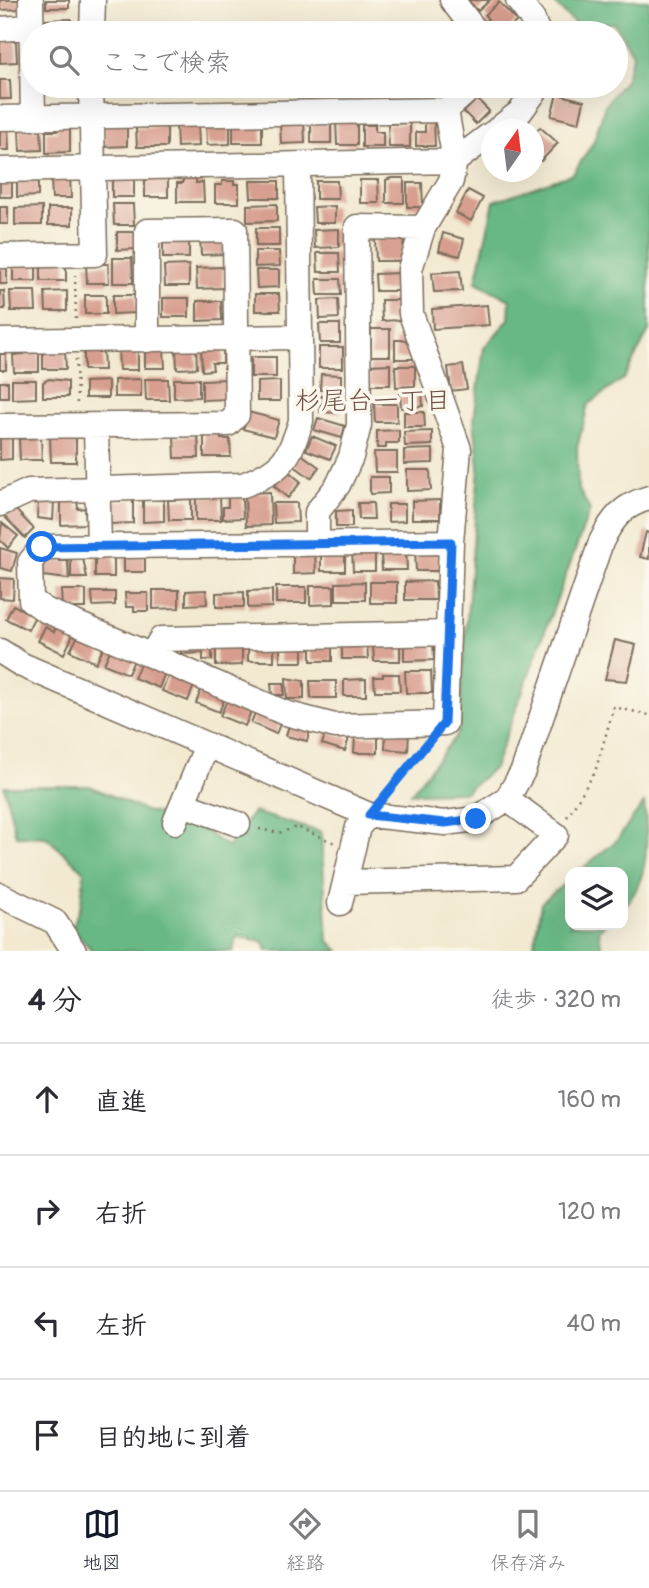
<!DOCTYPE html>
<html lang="ja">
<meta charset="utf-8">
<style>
:root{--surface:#fff;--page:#f2f2f3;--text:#2b2b33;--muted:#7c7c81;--line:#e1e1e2;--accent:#111827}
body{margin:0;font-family:Pangolin,"Klee One",sans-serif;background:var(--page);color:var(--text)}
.controls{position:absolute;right:21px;bottom:21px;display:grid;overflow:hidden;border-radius:14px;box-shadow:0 7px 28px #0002}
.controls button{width:63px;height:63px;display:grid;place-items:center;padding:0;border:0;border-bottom:2px solid var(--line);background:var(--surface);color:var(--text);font:35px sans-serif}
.compass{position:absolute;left:481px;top:119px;width:63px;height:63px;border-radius:50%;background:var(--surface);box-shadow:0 7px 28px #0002;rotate:14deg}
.stop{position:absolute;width:21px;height:21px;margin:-16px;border:5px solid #1a73e8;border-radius:50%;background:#fff}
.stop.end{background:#1a73e8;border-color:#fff;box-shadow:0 2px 7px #0008}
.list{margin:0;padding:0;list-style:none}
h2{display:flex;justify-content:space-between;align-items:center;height:91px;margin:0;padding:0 28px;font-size:30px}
h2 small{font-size:23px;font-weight:400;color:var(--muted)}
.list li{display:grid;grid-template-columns:46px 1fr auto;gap:21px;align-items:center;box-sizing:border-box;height:112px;padding:0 28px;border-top:2px solid var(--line)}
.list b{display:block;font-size:26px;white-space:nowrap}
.list em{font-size:23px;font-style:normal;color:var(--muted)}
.icon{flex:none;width:38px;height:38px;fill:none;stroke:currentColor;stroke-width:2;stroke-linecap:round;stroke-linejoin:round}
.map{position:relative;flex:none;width:649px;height:951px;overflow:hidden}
.search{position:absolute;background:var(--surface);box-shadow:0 7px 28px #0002;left:21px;right:21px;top:21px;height:77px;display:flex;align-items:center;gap:18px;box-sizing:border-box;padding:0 24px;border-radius:38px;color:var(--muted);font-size:26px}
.sheet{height:539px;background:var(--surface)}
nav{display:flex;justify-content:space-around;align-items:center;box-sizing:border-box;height:98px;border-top:2px solid var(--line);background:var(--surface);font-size:19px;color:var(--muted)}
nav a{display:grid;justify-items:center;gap:4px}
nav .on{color:var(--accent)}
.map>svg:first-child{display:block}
</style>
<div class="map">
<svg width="649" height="951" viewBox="0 0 649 951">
<rect width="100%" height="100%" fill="#fbf7ec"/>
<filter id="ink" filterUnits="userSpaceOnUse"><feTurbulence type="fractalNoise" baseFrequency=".0143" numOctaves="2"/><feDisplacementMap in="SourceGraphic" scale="14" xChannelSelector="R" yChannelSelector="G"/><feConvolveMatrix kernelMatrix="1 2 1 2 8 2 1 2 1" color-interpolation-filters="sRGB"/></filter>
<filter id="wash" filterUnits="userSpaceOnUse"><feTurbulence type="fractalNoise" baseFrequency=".00686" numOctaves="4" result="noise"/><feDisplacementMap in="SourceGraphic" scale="28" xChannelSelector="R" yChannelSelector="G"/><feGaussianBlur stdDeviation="1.57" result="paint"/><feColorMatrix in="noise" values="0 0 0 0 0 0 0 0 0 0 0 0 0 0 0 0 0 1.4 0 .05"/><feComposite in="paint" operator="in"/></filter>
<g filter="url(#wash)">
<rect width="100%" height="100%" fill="#f2e9d0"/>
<path fill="#67b883" stroke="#517150" stroke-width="2" d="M551,0H649V331L624,378L588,405L577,448L578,488L590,510L494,768L465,792L411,793L458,733L479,467L474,419L484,348L509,319L510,300L476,282L494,201L573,174L594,141L605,105L625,80L633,54L614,23L575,24Z
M4,786H90L145,811L190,821L228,847L253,812L321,832L328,940L339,951H267L264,942L237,937L233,951H93L72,929L81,903L84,871L46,837L16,836Z
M644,803C649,841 649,881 623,908V872H578L616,841Z
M570,879V925H605L599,930L602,951H533L541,903Z"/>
<g id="blocks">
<path fill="#d79d8e" d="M0,0H20V9L0,10Z
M46,0H69V8H46Z
M468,0H490L478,11Z
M499,2L517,21L504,33L498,30L495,33L484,22L488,19L485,15Z
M71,19V33H46V20Z
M576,27L604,30V33H576Z
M0,41H16L17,62L0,63Z
M0,80H10L11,99H0Z
M304,86H320V93H304Z
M327,86H345V91L327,92Z
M351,86H370V95H351Z
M376,86H394V91H376Z
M434,86H444L440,96L432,93Z
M490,86H503L502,97L489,95Z
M557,94L584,101L579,123L551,116Z
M477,99L489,111L476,124L464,112Z
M304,121L305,143L281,144L280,122Z
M336,121H357V145H337Z
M233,122H262V143H233Z
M425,122H434L435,146H416V132H425Z
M56,123H70V152L46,153V131H57Z
M230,123V144L207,145L206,124Z
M410,123V147H389L388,124Z
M127,124V146L104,147V125Z
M176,124H198L199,146L177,147Z
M311,124H331V143H311Z
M362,125H375V132H383V147H362Z
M0,127H8L9,150H0Z
M167,127V147H137L136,128Z
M540,127L558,143L541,161L534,155V133Z
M19,128H41L42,150L20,151Z
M17,176L38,180V196L17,197Z
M0,177H12V197H0Z
M70,177L71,198H52L51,178Z
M168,178V197H145V179Z
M391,178H404V203H386V180Z
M112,179H134V197H112Z
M183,179H196V183L203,182L204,202H177V183H183Z
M360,180H378L379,203H360Z
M222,181H234V184H239V203H215V185H222Z
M250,181H279V198H251Z
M316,181H337L338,199H316Z
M407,183H422L423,207H407Z
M468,190L483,198L471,221L456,213Z
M113,204H133L134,225H114Z
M277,204V221L247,222V205Z
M335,206V223H315L314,207Z
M0,207H8V224H0Z
M42,207V225H15V208Z
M48,208H72V225H48Z
M256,228H279V246H256Z
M339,229V247L315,248L314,230Z
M117,232H136V249L117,250Z
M443,233L464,239L460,256L439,251Z
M403,236L404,261H376L375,238Z
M200,237H224V254L201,255Z
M163,238H189V258H163Z
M255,251H279L280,266L255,267Z
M317,253H339L340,272H318Z
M113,258H132L133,283H113Z
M41,259H66V281H41Z
M0,260H7V284H0Z
M13,262H36V281H13Z
M86,264H108L109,283H87Z
M189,265V286H165L164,266Z
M223,267V288L197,289L196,268Z
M256,270H279V287L257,288Z
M460,271L462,291L434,292L432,273Z
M401,273V291H376L375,274Z
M317,279H340L341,295H318Z
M0,291H4L5,309H0Z
M10,291H35L36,311H11Z
M67,291V311H46L45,292Z
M255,294H279L280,311H255Z
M85,295H106V314H85Z
M113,295H136V313L113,314Z
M163,298H189V317H163Z
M338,299L339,318L320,319L319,300Z
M381,300H400V320L382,321Z
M197,301H221L222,320L197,321Z
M487,305L489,325L433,329L432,309Z
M319,324H340V343H320Z
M371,329H390V356H371Z
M395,340H413L414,359H395Z
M118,345H138V370H119Z
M176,345H196L197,368L177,369Z
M201,346H223V363H212L213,370L202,371Z
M24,347H39V372H14L13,355L24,354Z
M103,347L104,370H84V348Z
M319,347H343V368H319Z
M145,348H164L165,368H145Z
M43,350H65L66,369H43Z
M0,354H6V370H0Z
M251,357H276V377H251Z
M390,364V385H370V365Z
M463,365L467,389L451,391L448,367Z
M395,366H415V386L396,387Z
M321,374L341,375V391L320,390Z
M49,379L68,381V397H43V382Z
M141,379V397H114V380Z
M145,379H168L169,400H146Z
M174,379H199V397L174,398Z
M229,379V399L202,400V380Z
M12,380H36V398L12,399Z
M108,381V398H85V382Z
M280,381V401H257V382Z
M0,382H8V397H0Z
M422,392L423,406L401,408L400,394Z
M321,396L342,397L341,413L320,412Z
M374,404H397V422H375Z
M248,412L279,420L274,437L243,429Z
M404,412H424L425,427H404Z
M318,418L345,426L342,438L314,430Z
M399,430V443H386V448H377V431Z
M204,431H220L221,439H230L231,457H204Z
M432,431V445L405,446L404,432Z
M0,435H12V459L0,460Z
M76,436V462H51L50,437Z
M174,436H198L199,458H175Z
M312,436L336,446L330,459L306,450Z
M41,438L42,460H20L19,439Z
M433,449V463L404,464V450Z
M374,452H397V472H375Z
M301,454L319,467L311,478L293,465Z
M287,470L301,482L288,498L274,486Z
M407,470H430L431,490L407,491Z
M370,477H389V493L370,494Z
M270,492L271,525L246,526L245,493Z
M220,496L221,520H196V497Z
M228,497H242L243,518L223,519V507H228Z
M61,499H77L78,509L85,508L86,524L61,525Z
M191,499V520H169L168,500Z
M109,500H133V523L109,524Z
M143,500H164V521L143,522Z
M440,500V519H412V501Z
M38,501L54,502L53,520L37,518Z
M273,503H297L298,522L274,523Z
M358,503H373L374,519H359Z
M388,504H405V521L388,522Z
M13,507L34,529L25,538L4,516Z
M352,510V527H336V511Z
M2,523L18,536L8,548L0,540Z
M646,532L649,533V559L640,557Z
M0,548L17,553L12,571L0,568Z
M381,550H406L407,570H382Z
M415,550H434V555H439L440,571H416Z
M352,551H375V571H353Z
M321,552H345V571H321Z
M293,554H315L316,573L293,574Z
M114,555V577H95V556Z
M124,556H145V572H124Z
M58,557L59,561H68L69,579L43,576L42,558Z
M71,558H83L87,578H71Z
M0,578L14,579L13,599L0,598Z
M435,581L436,600H405V582Z
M365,582V600H336V583Z
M370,582H397V603H370Z
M310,586H334V604L310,605Z
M276,587H306V603H276Z
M61,590H86V608H62Z
M153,590H179V608L153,609Z
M206,590L207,604L186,605V591Z
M272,590V607L248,608V591Z
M92,592H115V605L93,606Z
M244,592V607H216V593Z
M125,593H148V611H134V607H126Z
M13,605L35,616L28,630L6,619Z
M58,623L75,631L64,654L38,641L45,627L54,632Z
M80,632L105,644L96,663L70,651Z
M400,639V661H374L373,645Z
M615,640L636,645L627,681L605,679Z
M433,641L434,660L404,661V642Z
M367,642L368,659H342V643Z
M274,643V661H248V644Z
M181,644H212V660H203V653L181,654Z
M242,644V665L216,666V645Z
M311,644H332V661H311Z
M280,645H303V662H280Z
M112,646L136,656L128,674L104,664Z
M142,660L166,670L159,688L134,678Z
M405,671H431L432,693H406Z
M169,673L195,683L188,701L162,691Z
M383,674H399L400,691H375L374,677H383Z
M286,678L304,681V699H287Z
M366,679V696H344V680Z
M310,681H336V698H311Z
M271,683H284V695H272Z
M202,687L225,697L219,712L196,703Z
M229,696L253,706L245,726L220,716Z
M257,708L282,719L276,734L251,723Z
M290,721L311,727L307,741L286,736Z
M326,731L349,738L345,751L322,744Z
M386,731L409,732L408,751L385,749Z
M355,736H378V753H354Z"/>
</g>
</g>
<g filter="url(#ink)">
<use href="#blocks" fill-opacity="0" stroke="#7b6d5c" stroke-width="2"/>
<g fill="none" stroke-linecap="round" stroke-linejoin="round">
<defs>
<path id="minor" d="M31,0L33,118
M452,0L477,33
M518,0L533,20L538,33
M0,29L31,27
M92,33L93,0
M446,110L455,161L451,181L423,228L410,269L411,314L459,449L451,542L42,547L30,562L31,600L45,610L285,713L335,726L445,723L451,542
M0,118L446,110L473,86
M497,130L520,112L539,86
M0,170L455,161L491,134
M0,256L95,254L91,86
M0,341L298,337
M0,426L228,424L237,415L235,230L147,231V340
M96,428L99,547
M0,504L29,491L243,485C282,470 289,460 301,421L298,166
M317,544V512L338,485L351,457L359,425L357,227L423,228
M0,651L22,665L369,815L445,823L476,819L507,799L523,771L601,542C612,519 623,505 649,498
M151,655L161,639L448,633
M183,804L238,824
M175,822L207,745
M345,882L516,878L556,835L507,799
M0,895L55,922L74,951
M340,903L358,827L369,815"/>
</defs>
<use href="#minor" stroke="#7b6d5c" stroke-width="27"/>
<path stroke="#7b6d5c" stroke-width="2.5" stroke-dasharray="2 5" stroke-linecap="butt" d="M75,275L76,321
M76,359L77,405
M386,797L427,745
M567,817L595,772L614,707L649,715
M259,829L279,833L297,827L335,843"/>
<use href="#minor" stroke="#fff" stroke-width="24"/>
</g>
</g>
<g fill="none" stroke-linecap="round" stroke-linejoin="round" filter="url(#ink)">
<path stroke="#1a73e8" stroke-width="9" d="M42,547L451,542L444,723L369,815L445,823L476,819"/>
</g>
<g text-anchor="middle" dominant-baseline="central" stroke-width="7" stroke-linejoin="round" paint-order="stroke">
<g font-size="26" fill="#725245" stroke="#fbf7ec">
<text x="373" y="401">杉尾台一丁目</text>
</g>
</g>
</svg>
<div class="controls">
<button><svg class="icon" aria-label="layers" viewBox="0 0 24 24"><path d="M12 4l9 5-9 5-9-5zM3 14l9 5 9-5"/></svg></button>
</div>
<svg class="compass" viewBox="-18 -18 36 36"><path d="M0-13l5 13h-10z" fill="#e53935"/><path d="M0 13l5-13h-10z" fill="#7c7c81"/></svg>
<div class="stop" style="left:42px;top:547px"></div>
<div class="stop end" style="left:476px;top:819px"></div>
<div class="search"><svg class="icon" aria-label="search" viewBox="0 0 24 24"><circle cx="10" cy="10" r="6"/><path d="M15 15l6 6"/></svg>ここで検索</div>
</div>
<section class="sheet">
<h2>4 分<small>徒歩 · 320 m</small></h2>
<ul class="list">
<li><svg class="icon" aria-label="ahead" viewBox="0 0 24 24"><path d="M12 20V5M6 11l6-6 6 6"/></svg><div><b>直進</b></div><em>160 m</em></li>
<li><svg class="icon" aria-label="right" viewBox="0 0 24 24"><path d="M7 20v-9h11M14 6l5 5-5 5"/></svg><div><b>右折</b></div><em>120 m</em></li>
<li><svg class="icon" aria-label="left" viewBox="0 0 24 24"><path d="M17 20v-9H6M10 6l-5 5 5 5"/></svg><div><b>左折</b></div><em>40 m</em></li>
<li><svg class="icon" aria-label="arrive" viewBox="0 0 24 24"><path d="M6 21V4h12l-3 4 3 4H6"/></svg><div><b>目的地に到着</b></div></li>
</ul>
</section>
<nav>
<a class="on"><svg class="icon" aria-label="map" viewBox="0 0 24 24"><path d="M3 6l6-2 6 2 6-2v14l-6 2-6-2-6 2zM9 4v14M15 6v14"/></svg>地図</a>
<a><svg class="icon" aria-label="directions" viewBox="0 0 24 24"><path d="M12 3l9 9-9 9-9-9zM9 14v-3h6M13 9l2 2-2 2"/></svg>経路</a>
<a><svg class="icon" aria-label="saved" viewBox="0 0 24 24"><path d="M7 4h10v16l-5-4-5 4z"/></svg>保存済み</a>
</nav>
